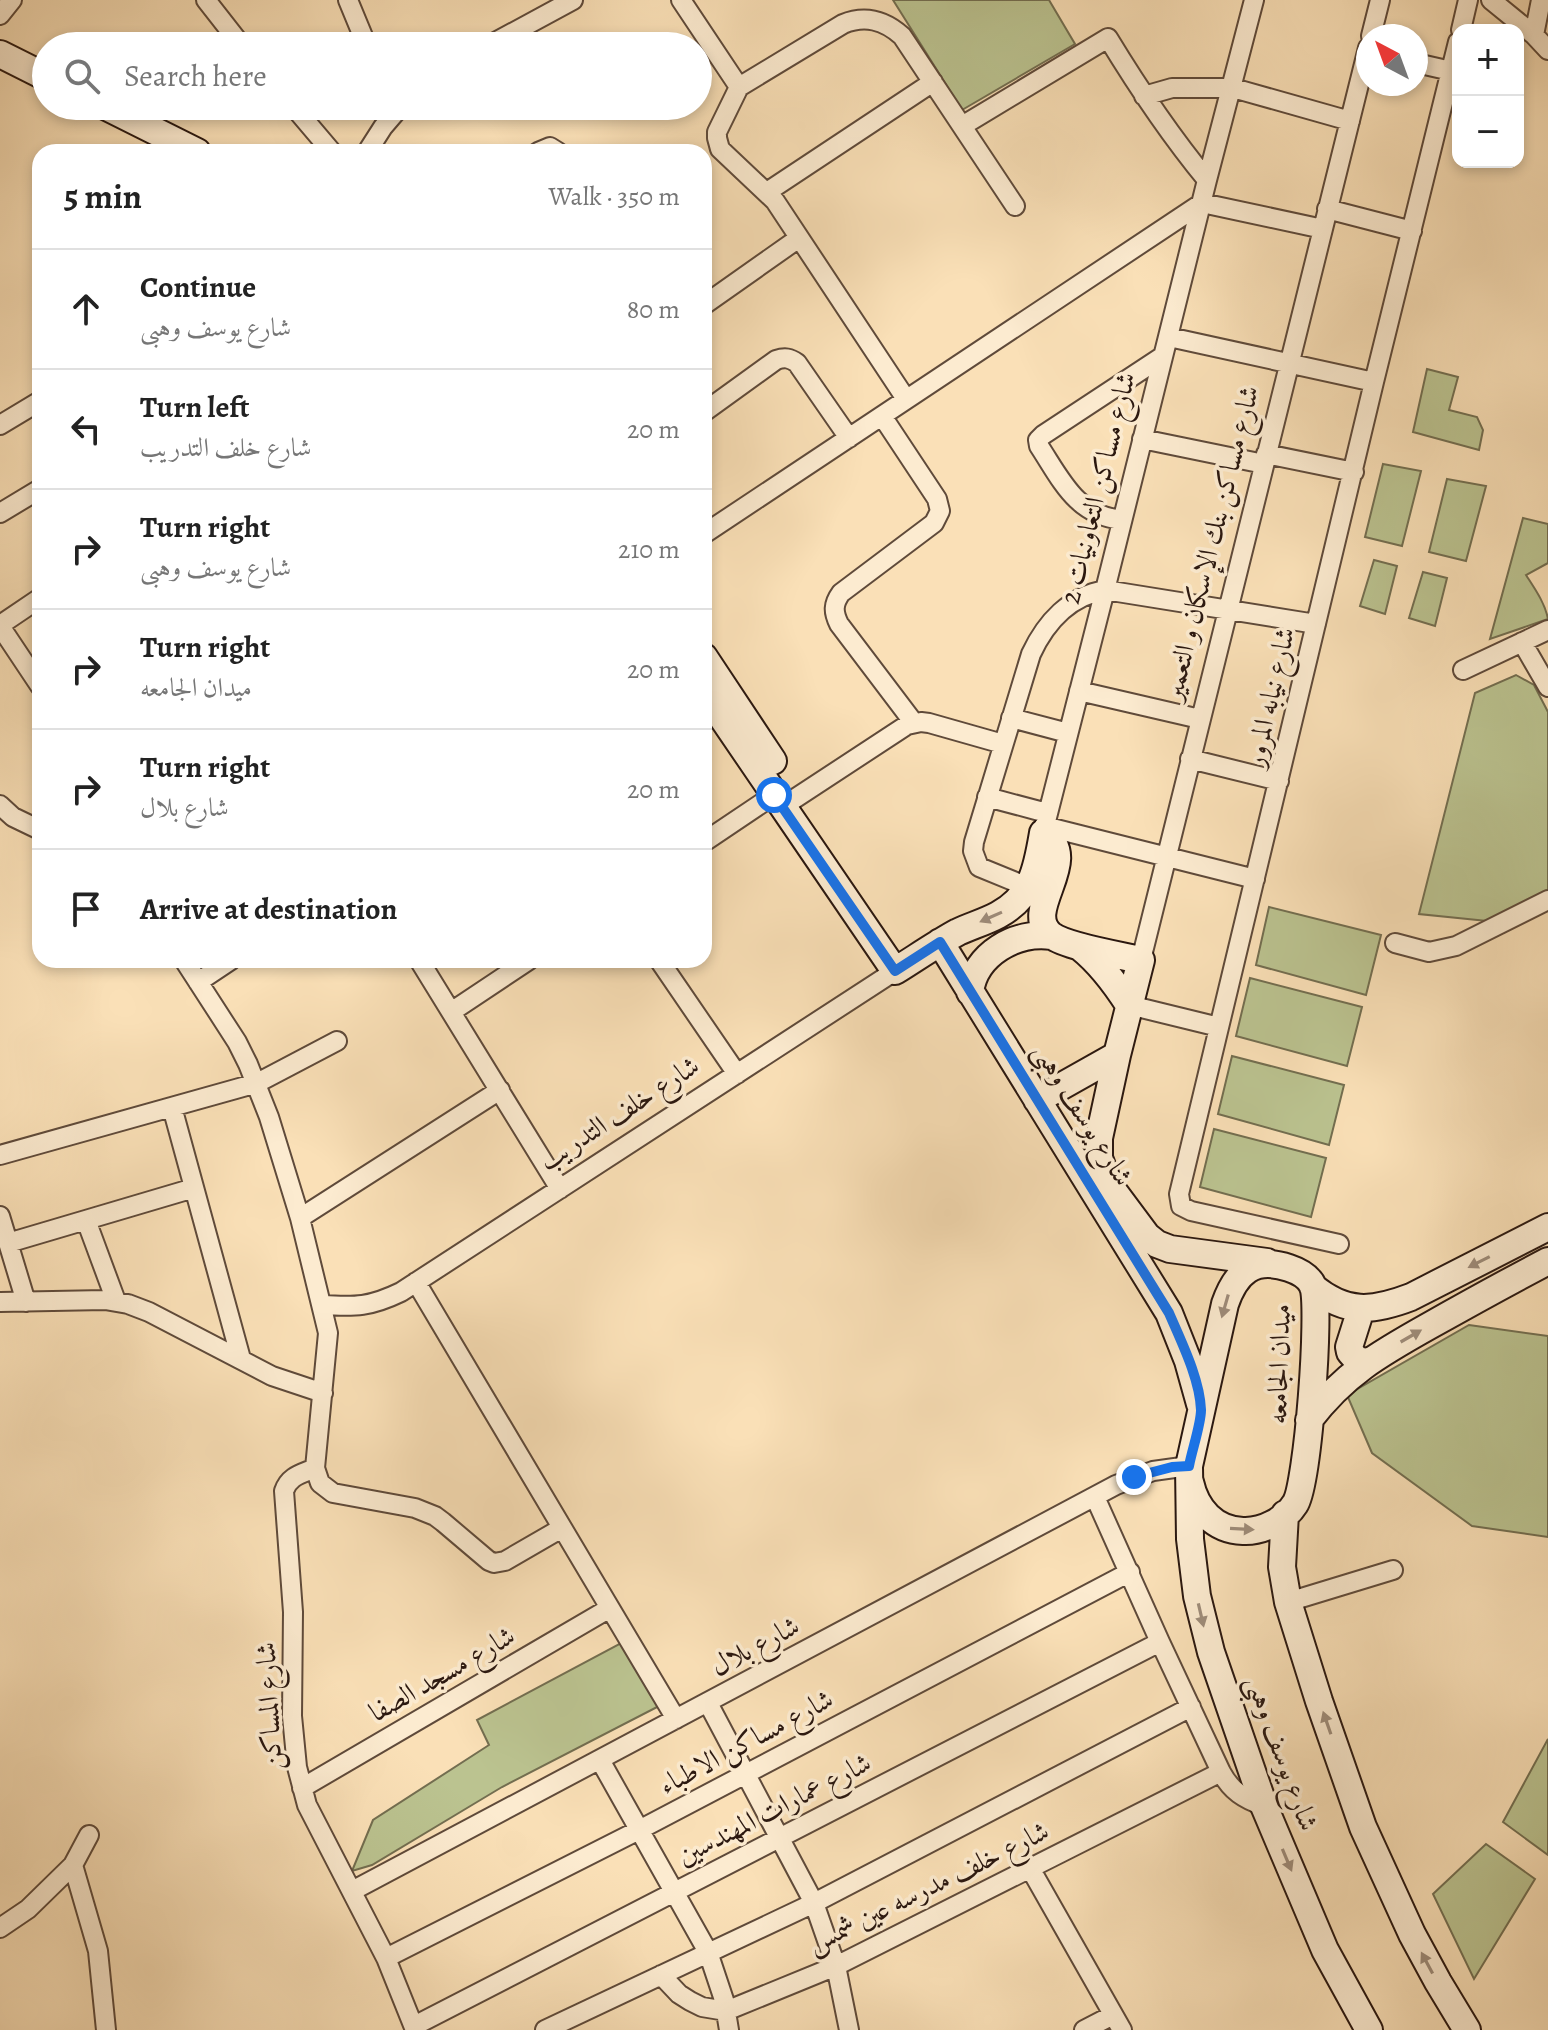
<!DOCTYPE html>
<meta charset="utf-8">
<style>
:root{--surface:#fff;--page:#f2f2f2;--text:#222;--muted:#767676;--line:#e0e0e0}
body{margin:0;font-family:Alegreya,Amiri,serif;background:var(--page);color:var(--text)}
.controls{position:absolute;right:24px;top:24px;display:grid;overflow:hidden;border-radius:16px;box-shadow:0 4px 12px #0003}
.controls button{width:72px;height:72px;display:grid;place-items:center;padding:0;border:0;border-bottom:2px solid var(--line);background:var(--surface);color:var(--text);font:40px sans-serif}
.compass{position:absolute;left:1356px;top:24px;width:72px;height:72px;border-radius:50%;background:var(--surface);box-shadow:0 4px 12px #0003;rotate:319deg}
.stop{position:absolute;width:24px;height:24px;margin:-18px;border:6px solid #1a73e8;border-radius:50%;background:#fff}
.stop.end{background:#1a73e8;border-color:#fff;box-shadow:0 2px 8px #0008}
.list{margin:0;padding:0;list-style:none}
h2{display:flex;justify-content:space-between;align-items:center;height:104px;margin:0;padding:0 32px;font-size:34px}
h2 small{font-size:26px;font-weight:400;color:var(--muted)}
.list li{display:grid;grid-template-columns:52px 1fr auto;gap:24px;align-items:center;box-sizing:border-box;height:120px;padding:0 32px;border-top:2px solid var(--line)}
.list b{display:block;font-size:30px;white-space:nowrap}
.list p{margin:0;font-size:26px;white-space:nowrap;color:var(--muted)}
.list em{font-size:26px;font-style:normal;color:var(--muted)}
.icon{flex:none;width:44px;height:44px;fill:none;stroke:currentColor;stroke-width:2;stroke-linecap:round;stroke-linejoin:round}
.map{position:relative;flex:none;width:1548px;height:2030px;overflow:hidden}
.search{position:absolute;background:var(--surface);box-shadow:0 4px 12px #0003;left:32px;top:32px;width:680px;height:88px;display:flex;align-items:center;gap:20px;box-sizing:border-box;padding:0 28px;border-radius:44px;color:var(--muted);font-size:30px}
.panel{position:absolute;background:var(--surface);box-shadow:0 4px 12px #0003;left:32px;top:144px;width:680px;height:824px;border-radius:24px}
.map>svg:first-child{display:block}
</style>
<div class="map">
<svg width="1548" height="2030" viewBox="0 0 1548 2030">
<rect width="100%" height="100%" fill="#fae0b7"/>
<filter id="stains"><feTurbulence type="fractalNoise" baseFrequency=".0025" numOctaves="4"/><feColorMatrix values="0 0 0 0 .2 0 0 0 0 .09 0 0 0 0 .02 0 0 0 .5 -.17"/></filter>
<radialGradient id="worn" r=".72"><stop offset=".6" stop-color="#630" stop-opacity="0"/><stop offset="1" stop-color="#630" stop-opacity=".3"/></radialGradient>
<path fill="#bbc390" stroke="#736e50" stroke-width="2" d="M893,0H1049L1075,44L962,110Z
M1427,369L1458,377L1449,410L1477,417L1483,430L1479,450L1413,432Z
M1383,464L1421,471L1402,546L1365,537Z
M1447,479L1486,486L1466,561L1429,552Z
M1523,518L1548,524V563L1526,575C1535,589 1545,603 1548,619L1490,639Z
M1374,560L1397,566L1385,614L1360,606Z
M1423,572L1447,578L1435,626L1409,618Z
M1516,675L1534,685L1548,712V897L1497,922L1419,914L1475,693Z
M1269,907L1381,935L1366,995L1256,965Z
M1250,978L1362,1007L1347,1066L1236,1036Z
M1232,1056L1344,1085L1329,1145L1218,1114Z
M1214,1129L1326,1158L1311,1217L1200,1187Z
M1469,1325L1548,1336V1537L1472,1526L1372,1453L1347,1395Z
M623,1642L661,1705L502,1787L372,1865L352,1871L373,1820L489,1745L477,1720Z
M1548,1739V1855L1503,1822Z
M1486,1844L1535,1879L1474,1979L1433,1894Z"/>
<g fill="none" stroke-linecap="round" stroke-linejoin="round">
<defs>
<path id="street" d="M206,0L242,46
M348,0L367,46
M681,0L739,87
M1491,0L1534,35L1548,50
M0,15L12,0
M1461,30L1468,0
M1534,35L1541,0
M1371,36L1380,0
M488,46L573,0
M1416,63L1451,71
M1144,96L1172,88H1233L1350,121
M293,106L332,152
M962,126L1108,38C1139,89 1169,134 1207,180
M367,152L383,127L401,106
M538,152L550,147L558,152
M767,192L933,82
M1327,209L1412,231
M704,305L799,238
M1169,337L1374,382
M906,399L775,201L720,149L717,138V132L739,87L843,24C865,15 884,20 902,36L1015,206
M704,412L776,360C785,357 790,358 797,363L849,438
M882,416L937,499L940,511L934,523L841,593C833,604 833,612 839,624L914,723
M0,425L40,401
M1142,439L1264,464
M1266,454L1354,472
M0,513L40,489
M1122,520C1076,515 1062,481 1039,446L1038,440L1043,435L1163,356
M704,534L1202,203L1323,229
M0,625L40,598
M0,626L40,686
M1522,642L1548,687
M1463,670L1548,630
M1079,691L1200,719
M1011,718L1068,733
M1190,759L1279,781
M987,797L1047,813
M0,805L13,817L40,830
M782,807L907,725L921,722L929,723L1003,744
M1044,826L1255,879
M1043,833L1105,590L1207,180L1254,0
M704,842L774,795
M1028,887L979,867L973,851L974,842L1031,654C1046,622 1070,596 1105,590L1316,624
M1395,943L1429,952L1456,946L1548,900
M184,960L237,1042L248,1064L269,1117L300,1218L328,1333L315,1468L320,1483L333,1493L415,1508L435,1516L443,1522L489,1561L494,1563L505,1561L562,1528
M419,960L560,1189
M659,960L737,1074
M1141,960L1368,48
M198,982L231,960
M1129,1005L1219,1027
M451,1012L529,960
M172,1107L241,1359
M0,1155L257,1083L337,1041
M0,1216L26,1302
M300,1218L500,1090
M86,1220L116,1301
M8,1243L194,1188
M1339,1244L1191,1211L1181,1206L1179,1194L1374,382L1458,42
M416,1282L676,1719
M0,1302L105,1300L128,1304L149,1312L272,1376L323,1393
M322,1305C356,1307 370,1307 401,1292L895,971
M315,1468C301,1474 289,1476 284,1491L293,1612L292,1716L297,1767L307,1805L386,1958L415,2030
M1095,1497L1160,1642L1221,1772C1231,1791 1244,1799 1264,1806
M1288,1602L1393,1570
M708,1703L814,1903L836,1966L849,2030
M600,1760L708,1952L724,2000L729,2030
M302,1788L610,1608
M73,1865L98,1951L106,2030
M1030,1868L1122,2030
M352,1891L1116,1485L1153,1471L1189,1466
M0,1928L28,1909L73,1865L89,1835
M386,1958L639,1830L1130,1572
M661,1975L679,1994L690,2001L702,2007L726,2011L836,1966L1221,1772
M414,2026L1160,1642
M545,2030L814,1903L1191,1707
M1084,2030L1113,2015"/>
<path id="secondary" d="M0,54L46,77
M105,106L197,152
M704,657L773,761
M704,691L895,971C916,958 936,944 958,932C971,926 985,922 998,915C1033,896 1037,868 1043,833
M1043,833C1084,860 1020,910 1051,935C1067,947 1119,955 1141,960L1117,1055L1099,1138V1158L1109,1185L1147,1236L1157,1244L1170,1249L1267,1262
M940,942L1169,1313L1188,1361L1200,1404
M1080,947C1100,963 1115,983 1129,1005
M970,992C975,954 1016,931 1052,936
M1037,1100L1117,1055
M1313,1287C1346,1314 1372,1312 1411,1297L1548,1227
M1361,1309L1349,1347L1350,1352L1357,1360L1368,1362
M1309,1420C1344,1374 1379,1354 1429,1326C1468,1304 1508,1282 1548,1261
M1190,1482C1196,1509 1214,1530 1243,1531C1263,1532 1285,1520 1295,1504C1308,1485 1321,1308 1313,1286C1309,1277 1298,1271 1289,1268C1254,1256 1236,1272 1225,1304L1189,1466L1190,1539L1197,1596L1211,1652L1264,1806L1325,1950L1369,2030
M1285,1514L1282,1567L1288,1602L1319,1701L1363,1827L1412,1934L1438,1982L1467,2030"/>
</defs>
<use href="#street" stroke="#5f4a3a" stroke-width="22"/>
<use href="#secondary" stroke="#2b1810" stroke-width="30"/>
<use href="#street" stroke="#fcebd0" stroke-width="18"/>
<use href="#secondary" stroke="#fcebd0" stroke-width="26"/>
</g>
<defs><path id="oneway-solid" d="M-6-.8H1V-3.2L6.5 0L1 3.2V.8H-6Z" transform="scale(2)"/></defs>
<g fill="#9e8c7a">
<use href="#oneway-solid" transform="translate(991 917) rotate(156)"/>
<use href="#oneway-solid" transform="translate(1479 1262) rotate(153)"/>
<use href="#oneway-solid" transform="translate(1225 1306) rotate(106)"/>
<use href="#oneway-solid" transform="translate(1411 1336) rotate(-30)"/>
<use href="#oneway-solid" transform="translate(1242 1529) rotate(3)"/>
<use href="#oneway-solid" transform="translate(1201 1615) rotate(77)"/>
<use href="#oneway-solid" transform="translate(1327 1723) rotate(-109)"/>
<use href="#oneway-solid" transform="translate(1287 1860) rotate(67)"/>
<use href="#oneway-solid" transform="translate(1427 1963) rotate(-118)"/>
</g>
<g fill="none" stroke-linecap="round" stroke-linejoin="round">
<path stroke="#1a73e8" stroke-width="10" d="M774,795L895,971L940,942L1169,1313C1181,1341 1200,1379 1201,1410C1201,1424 1192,1450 1189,1466L1172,1467L1134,1477"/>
</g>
<g text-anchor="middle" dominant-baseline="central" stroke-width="7" stroke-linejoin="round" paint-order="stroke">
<g font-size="28" fill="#2b1810" stroke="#fcebd0">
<text transform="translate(1098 488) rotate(-76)">شارع مساكن التعاونيات 2</text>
<text transform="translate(1211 543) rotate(-76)">شارع مساكن بنك الإسكان و التعمير</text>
<text transform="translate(1270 697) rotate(-77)">شارع نيابه المرور</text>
<text transform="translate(619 1113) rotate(-33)">شارع خلف التدريب</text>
<text transform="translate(1083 1114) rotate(58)">شارع يوسف وهبى</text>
<text transform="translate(1279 1364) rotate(-88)">ميدان الجامعه</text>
<text transform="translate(755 1646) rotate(-28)">شارع بلال</text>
<text transform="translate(442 1674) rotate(-30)">شارع مسجد الصفا</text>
<text transform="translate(269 1706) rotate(-93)">شارع المساكن</text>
<text transform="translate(746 1742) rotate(-28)">شارع مساكن الاطباء</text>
<text transform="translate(1282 1753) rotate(70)">شارع يوسف وهبى</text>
<text transform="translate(774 1809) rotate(-27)">شارع عمارات المهندسين</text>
<text transform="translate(928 1887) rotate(-26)">شارع خلف مدرسه عين شمس</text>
</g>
</g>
<rect width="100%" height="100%" filter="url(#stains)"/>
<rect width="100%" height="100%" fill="url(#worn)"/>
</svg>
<div class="controls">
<button>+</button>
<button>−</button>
</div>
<svg class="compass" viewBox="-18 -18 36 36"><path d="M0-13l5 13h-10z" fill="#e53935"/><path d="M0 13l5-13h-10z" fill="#767676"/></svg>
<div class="stop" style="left:774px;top:795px"></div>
<div class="stop end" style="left:1134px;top:1477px"></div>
<div class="search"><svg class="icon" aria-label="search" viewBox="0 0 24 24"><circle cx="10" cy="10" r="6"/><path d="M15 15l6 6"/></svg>Search here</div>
<section class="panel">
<h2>5 min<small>Walk · 350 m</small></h2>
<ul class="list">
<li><svg class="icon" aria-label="ahead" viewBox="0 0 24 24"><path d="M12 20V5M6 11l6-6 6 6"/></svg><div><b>Continue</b><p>شارع يوسف وهبى</p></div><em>80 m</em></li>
<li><svg class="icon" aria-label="left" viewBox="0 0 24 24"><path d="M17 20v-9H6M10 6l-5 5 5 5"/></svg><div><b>Turn left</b><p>شارع خلف التدريب</p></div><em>20 m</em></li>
<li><svg class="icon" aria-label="right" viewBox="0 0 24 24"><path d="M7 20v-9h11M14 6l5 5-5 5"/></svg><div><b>Turn right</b><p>شارع يوسف وهبى</p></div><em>210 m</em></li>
<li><svg class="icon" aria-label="right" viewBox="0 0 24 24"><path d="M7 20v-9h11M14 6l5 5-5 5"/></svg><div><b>Turn right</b><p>ميدان الجامعه</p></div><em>20 m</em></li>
<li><svg class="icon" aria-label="right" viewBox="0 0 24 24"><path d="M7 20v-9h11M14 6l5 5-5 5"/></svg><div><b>Turn right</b><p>شارع بلال</p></div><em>20 m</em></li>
<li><svg class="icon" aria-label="arrive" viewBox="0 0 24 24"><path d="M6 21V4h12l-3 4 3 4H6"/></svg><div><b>Arrive at destination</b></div></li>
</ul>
</section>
</div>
